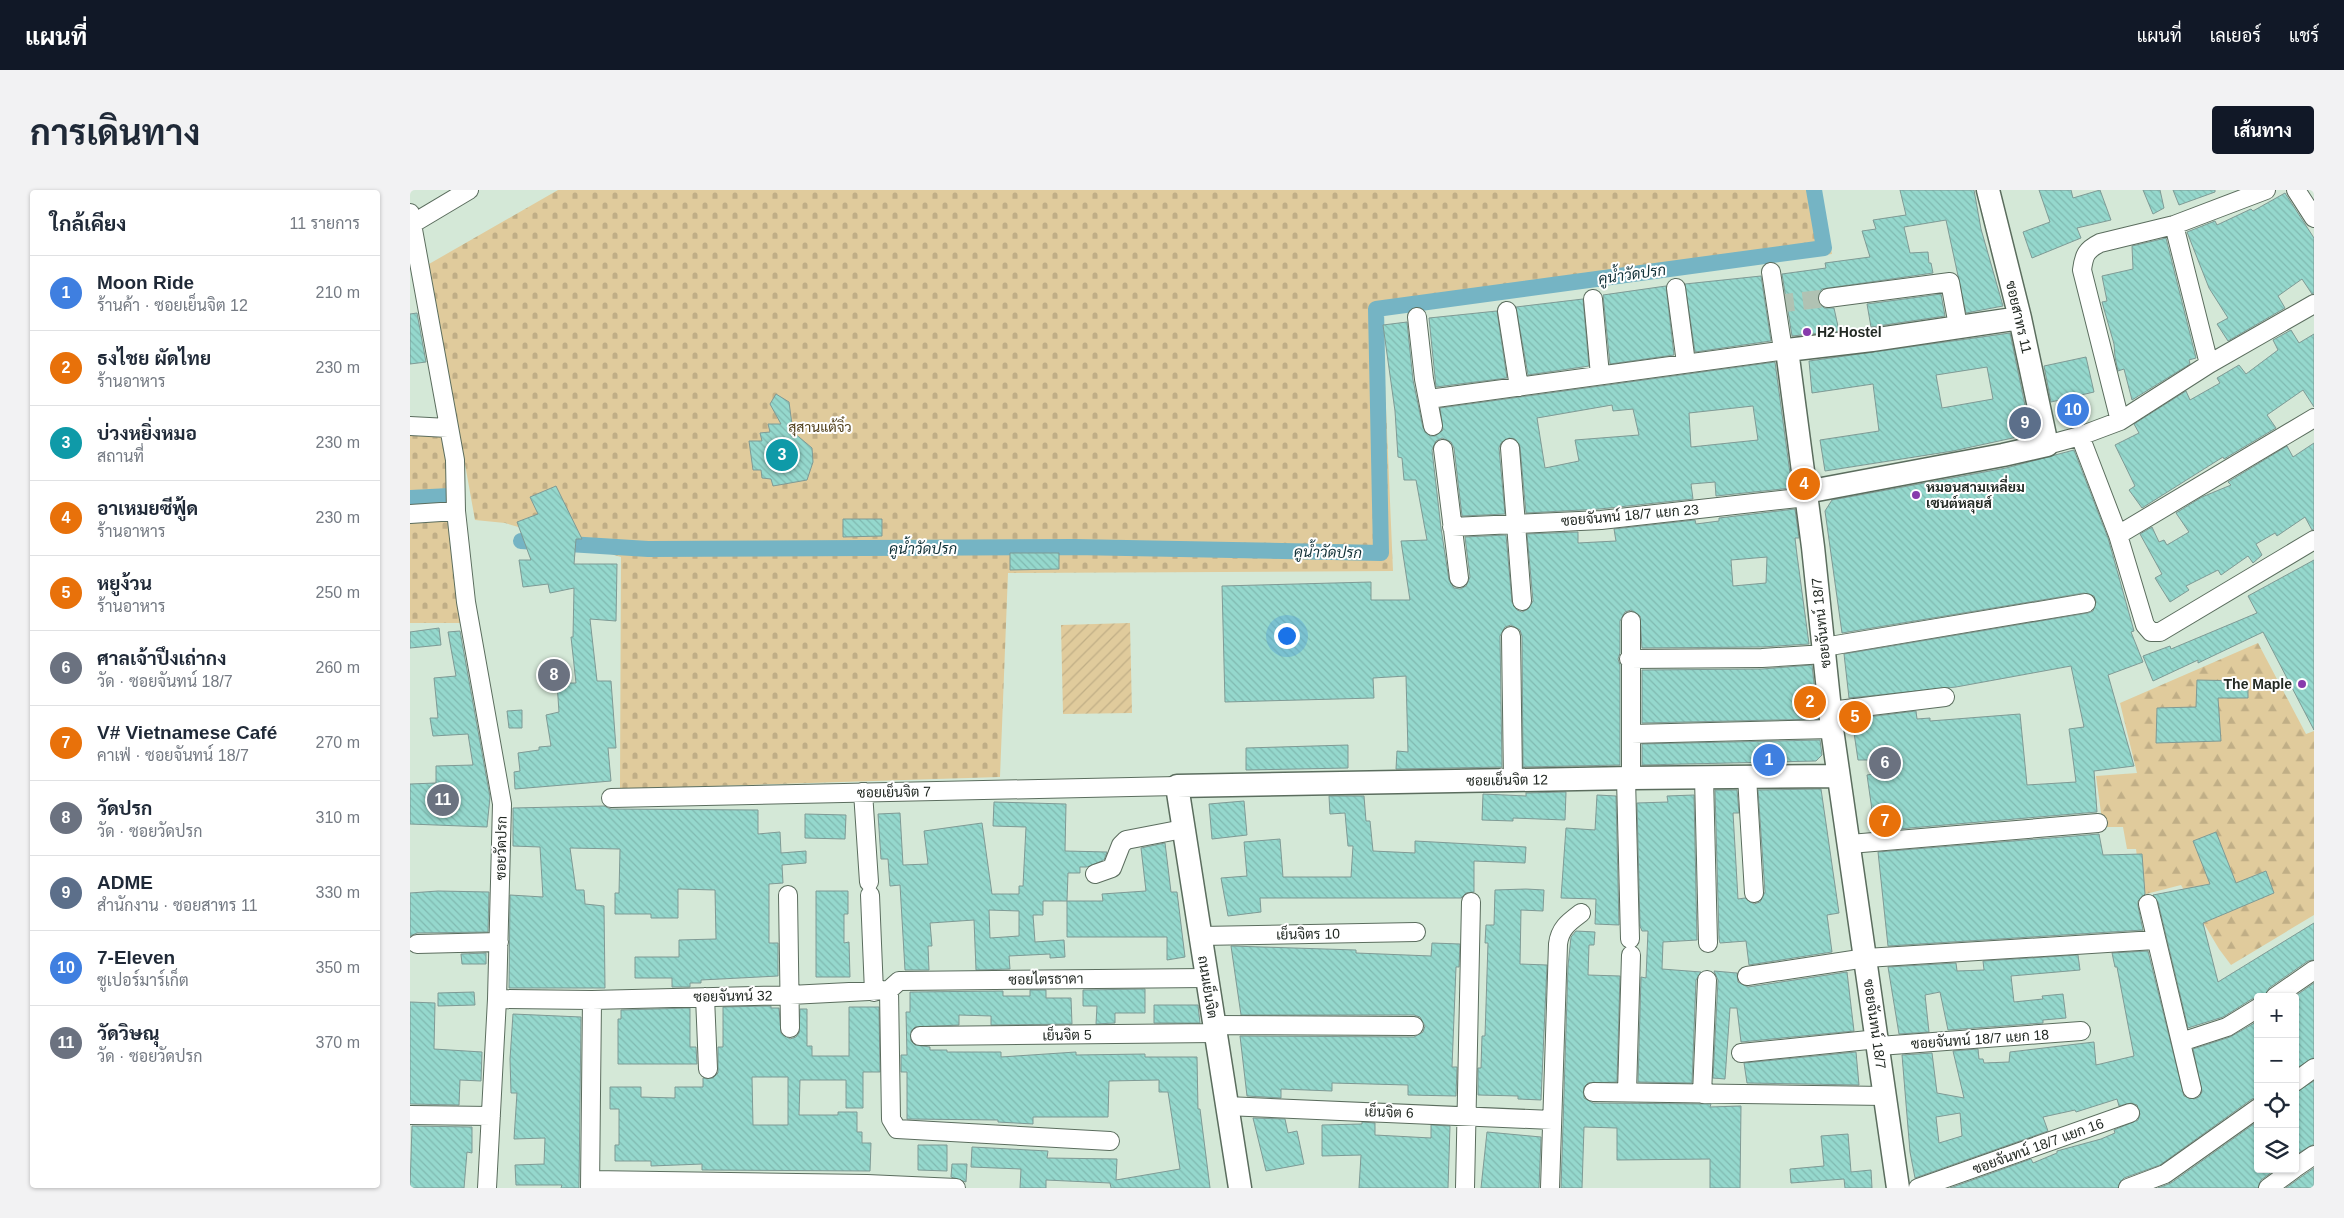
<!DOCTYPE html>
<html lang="th">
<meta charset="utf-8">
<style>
:root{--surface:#fff;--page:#f2f2f3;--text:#1f2937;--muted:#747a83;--line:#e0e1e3;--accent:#111827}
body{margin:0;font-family:Arial,Sarabun,sans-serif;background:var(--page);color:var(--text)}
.controls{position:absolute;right:15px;bottom:15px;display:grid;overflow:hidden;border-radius:5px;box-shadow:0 1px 4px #0004}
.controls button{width:45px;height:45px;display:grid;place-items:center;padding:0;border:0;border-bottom:1px solid var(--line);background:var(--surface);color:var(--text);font:25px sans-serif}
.you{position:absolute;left:876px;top:445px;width:18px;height:18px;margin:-12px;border:4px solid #fff;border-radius:50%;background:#1a73e8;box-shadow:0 0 0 8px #1a73e833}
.badge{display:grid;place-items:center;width:32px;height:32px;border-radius:50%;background:var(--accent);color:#fff;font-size:16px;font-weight:700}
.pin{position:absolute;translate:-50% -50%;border:2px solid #fff;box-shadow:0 1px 5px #0006}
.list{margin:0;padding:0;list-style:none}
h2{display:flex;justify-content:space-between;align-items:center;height:65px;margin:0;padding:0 20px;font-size:21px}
h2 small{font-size:16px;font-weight:400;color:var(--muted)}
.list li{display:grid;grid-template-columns:32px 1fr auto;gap:15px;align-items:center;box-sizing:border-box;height:75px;padding:0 20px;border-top:1px solid var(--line)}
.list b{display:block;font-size:19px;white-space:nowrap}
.list p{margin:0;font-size:16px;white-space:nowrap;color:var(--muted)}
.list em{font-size:16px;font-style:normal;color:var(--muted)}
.icon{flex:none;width:28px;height:28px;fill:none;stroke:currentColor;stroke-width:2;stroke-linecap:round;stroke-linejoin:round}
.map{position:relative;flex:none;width:1904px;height:998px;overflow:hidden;border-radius:5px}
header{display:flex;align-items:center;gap:30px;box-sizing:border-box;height:70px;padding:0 25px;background:var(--accent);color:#fff}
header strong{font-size:24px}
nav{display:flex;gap:28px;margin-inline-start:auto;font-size:18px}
.intro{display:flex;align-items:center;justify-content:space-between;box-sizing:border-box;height:120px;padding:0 30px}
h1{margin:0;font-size:35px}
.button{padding:12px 22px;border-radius:5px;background:var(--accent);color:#fff;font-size:18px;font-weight:700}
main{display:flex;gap:30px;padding:0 30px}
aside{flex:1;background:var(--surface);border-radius:5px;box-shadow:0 1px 4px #0004}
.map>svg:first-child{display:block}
</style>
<header>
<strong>แผนที่</strong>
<nav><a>แผนที่</a><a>เลเยอร์</a><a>แชร์</a></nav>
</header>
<div class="intro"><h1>การเดินทาง</h1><a class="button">เส้นทาง</a></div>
<main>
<aside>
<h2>ใกล้เคียง<small>11 รายการ</small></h2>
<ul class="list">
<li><span class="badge" style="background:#3f7fe0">1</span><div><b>Moon Ride</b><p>ร้านค้า · ซอยเย็นจิต 12</p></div><em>210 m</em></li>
<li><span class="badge" style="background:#e8710a">2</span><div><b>ธงไชย ผัดไทย</b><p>ร้านอาหาร</p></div><em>230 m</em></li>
<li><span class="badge" style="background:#0f9aa8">3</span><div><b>บ่วงหยิ่งหมอ</b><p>สถานที่</p></div><em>230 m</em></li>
<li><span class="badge" style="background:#e8710a">4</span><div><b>อาเหมยซีฟู้ด</b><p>ร้านอาหาร</p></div><em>230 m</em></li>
<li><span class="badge" style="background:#e8710a">5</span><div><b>หยูง้วน</b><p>ร้านอาหาร</p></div><em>250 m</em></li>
<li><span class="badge" style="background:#6b7280">6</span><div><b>ศาลเจ้าปึงเถ่ากง</b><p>วัด · ซอยจันทน์ 18/7</p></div><em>260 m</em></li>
<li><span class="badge" style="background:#e8710a">7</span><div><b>V# Vietnamese Café</b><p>คาเฟ่ · ซอยจันทน์ 18/7</p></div><em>270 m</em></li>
<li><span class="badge" style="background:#6b7280">8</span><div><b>วัดปรก</b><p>วัด · ซอยวัดปรก</p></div><em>310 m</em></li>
<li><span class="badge" style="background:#5c6f8a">9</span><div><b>ADME</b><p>สำนักงาน · ซอยสาทร 11</p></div><em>330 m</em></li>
<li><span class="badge" style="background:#3f7fe0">10</span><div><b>7-Eleven</b><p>ซูเปอร์มาร์เก็ต</p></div><em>350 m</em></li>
<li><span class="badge" style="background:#6b7280">11</span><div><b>วัดวิษณุ</b><p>วัด · ซอยวัดปรก</p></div><em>370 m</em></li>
</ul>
</aside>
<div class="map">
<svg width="1904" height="998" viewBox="0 0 1904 998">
<defs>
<pattern id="forest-firs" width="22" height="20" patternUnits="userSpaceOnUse" patternTransform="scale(1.25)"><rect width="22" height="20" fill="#e0cb9c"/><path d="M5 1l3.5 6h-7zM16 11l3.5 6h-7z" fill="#c0ae86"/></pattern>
<pattern id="cemetery-stones" width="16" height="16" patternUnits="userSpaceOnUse" patternTransform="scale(1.25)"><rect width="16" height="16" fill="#e0cb9c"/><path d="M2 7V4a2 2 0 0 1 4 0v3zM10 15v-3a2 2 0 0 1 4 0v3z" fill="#c0ae86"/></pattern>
<pattern id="garden-furrows" width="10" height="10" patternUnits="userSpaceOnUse" patternTransform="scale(1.25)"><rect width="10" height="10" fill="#e0cb9c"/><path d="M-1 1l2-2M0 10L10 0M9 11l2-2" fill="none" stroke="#c0ae86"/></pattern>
<pattern id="building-back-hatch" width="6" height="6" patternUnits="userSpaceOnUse" patternTransform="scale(1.25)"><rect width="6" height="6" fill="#95d8cd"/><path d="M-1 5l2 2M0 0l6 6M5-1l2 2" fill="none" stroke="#80b9b0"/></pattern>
</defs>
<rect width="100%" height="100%" fill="#d4e8d7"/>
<path fill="url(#forest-firs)" d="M1848,453L1896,544L1904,541V725L1821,775L1809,759L1771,695L1732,705L1726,659H1717L1713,637H1693L1686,586L1727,583L1710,513Z"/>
<path fill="url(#cemetery-stones)" d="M148,0H1411L1422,64L972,125L983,381L598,383L590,587L210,599L211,367L95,333L65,330L19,74Z
M0,243L33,244L52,433H0Z"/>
<path fill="url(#garden-furrows)" d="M720,433L722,523L653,524L651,435Z"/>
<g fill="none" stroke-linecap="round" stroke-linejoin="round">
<path stroke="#75b4c4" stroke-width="16" d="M0,308L40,306
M111,351L238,359L664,357L971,363L966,119L1414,58L1404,0"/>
</g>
<path fill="url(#building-back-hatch)" stroke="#7f9a95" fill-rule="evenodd" d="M1490,0H1564L1571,39L1593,116L1556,123L1536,30L1494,37L1500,63L1518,62L1519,73H1521L1523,83L1412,99L1408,104V110L1414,118H1424L1429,141L1382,146L1372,84L1416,78L1415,73L1460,67L1452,41L1466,39L1463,30L1496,25Z
M1629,0H1661L1663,8L1690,0L1701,30L1667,38L1671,48L1622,68L1613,42L1640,32Z
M1733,0H1750L1754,18L1743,24Z
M1763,0H1805V2L1769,15Z
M1875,3L1904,48V103L1902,104L1892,89L1868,106L1875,118L1818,151L1807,134L1818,128L1799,98L1777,42L1805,31L1807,35L1841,19L1843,21Z
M1756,48L1786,168L1779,170L1780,174L1722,210L1714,179L1708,181L1705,167L1704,154L1692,112L1697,111L1692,86L1723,79L1722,56Z
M1351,86L1361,151L1285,162L1275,94Z
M1256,96L1264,165L1200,174L1193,105Z
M1531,104L1535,126L1461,137L1457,114Z
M1173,109L1179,176L1118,185L1106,117Z
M1087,121L1097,188L1026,197L1019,128Z
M7,123L16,172L0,174V124Z
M997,132L1003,190L1013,238L1020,246H1025L1033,240L1030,218L1365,172L1382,298L1306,306L1305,292L1281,294L1283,309L1190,319L1116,323L1110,257L1105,249L1099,248L1091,253L1089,258L1095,324L1052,326L1044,258L1041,252L1032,248L1026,251L1022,260L1031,338L1039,390L1044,398L1050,399L1056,396L1060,387L1055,347L1096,345L1102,412L1107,420L1112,422L1118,419L1123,411L1117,344L1168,342V353L1206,351L1204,339L1285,330L1286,334L1309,331V328L1385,319L1389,348H1385L1387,365L1399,454L1352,457L1232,458L1230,426L1221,420L1215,422L1210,431V463L1208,469L1210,475V575L1113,577L1112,446L1110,440L1101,435L1095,437L1090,446L1092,577L986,579L987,561L998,562L996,486L963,488L964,508L815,512L812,396L961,392V410H1000L991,351L1017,350L1006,290H994L992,268L988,267L985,221L973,135ZM1202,215L1203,221L1223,219L1229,245L1165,250L1169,271L1135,278L1127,228ZM1343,216L1348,250L1281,257L1279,223ZM1357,367L1356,393L1323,396L1321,370Z
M1881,140L1889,153L1904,144V217L1893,200L1857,225L1866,238L1814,269L1813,267L1732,318L1719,300L1725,296L1705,255L1729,243L1724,234L1776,201L1780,210L1810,193L1807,188L1829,175L1836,184L1868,160L1863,150Z
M1600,143L1621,244L1543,261L1415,281L1410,250L1469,241L1463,194L1402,203L1399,171ZM1577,177L1583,209L1532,218L1526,185Z
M1676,167L1684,202L1641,212L1634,176Z
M366,204L379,212L383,242L402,258L403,272L397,290L363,296L361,289L352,288L351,280H343L339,251H352L350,243L360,242L358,234H371L360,214Z
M1904,253V339L1902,340L1895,327L1867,346L1865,343L1846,354L1852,365L1843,373L1838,366L1811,385L1808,380L1776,396L1779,400L1760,412L1745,388L1752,384L1730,344L1742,337L1749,352L1754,350L1757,355L1779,342L1766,323L1792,307L1821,295L1818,292L1877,256L1883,267Z
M1664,260L1698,348L1724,441L1721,442L1733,472L1698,485L1724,576L1684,581L1687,622L1465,641L1457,585L1468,583L1466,570H1448L1442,529L1506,521L1507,529L1520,528V531L1610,524L1617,595L1666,592L1659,539L1674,537L1661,476L1546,497L1439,508L1434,464L1678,423L1683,421L1686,412L1684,406L1674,403L1432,443L1415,321L1422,310L1596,278Z
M146,296L172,349H166L164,374H207L206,431L180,429L187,491H201L206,558H198L201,591L105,599L104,582L110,581L108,563L129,560V557L141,556L136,525L149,522L147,493H166L161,447H163L164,398L140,403L138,394L113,397L109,370H121L107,332L128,324L120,307Z
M433,329H472V346L433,347Z
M600,363H649V379L600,380Z
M1904,370V540L1853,442L1788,473V470L1743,491L1733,466L1760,456L1761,459L1847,423L1838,406Z
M29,438L31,455L0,458V442Z
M50,441L80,607L77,637L0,634V594L26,593V576L63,575L58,544L23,546L20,528H28L24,488L46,486L38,442Z
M1402,475L1408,529L1232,533V480L1352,479Z
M1787,490L1838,491V508H1808L1811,551L1746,553L1747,518L1786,517Z
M112,520V538H99L97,521Z
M1410,550L1412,565L1406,571L1232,575V554Z
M938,555V578L836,580V558Z
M1411,599L1429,723L1417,725L1422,762L1339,775L1336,751L1310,753L1309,749L1305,600H1327L1329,623H1323L1328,709L1335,708L1344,714L1350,712L1355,702L1348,600Z
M1156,602L1155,630L1103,628V631L1072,630L1073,604L1116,606V603Z
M1187,605L1206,606L1209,735L1185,734L1186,709L1151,708L1156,638L1185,640Z
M1284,605L1287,750L1253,752L1252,779L1291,782L1286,790L1282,893L1228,892L1231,787L1236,788L1238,741H1232L1230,736L1227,613L1258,612L1257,606Z
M919,606H954L956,631H960L963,661L1005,663V651L1116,657L1115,673L1064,671V702L1056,703L1051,708H850L851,722L818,726L811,688L837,686L834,652L870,649L873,687H941L943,656H938L935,623L920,624Z
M834,611L837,645L802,649L799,614Z
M584,612L656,614L655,661L697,662L694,670L677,677H670V683H658L657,711H633V725H623L625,752L654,750L655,767L640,768V764L599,766L600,779L566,780L564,730L520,733L522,756H518L519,780H495L490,695L480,696L478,669H471L468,624L490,623L493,675L518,674L514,641L572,633L582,704H609V696H613L616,637L583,636ZM579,720L609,721V746L580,748Z
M194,616L201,619L348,620V644L370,642L371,663L396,661V673L372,675L373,693L359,694V753H368V786L291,790V793H280V797H262V788H225V767H269V750L306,749L305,700L268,699V728H241V724H205V703H209L210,659L160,658L166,700H174L175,714L194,716L195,798H99L100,705L133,707L130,657L103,656V618Z
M395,624L436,625L435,649L395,648Z
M1806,642L1826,693L1856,681L1864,703L1793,733L1808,792L1904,733V770L1898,771L1859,798L1855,807L1842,809L1813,827L1778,838L1748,712L1743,705L1800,694L1783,651Z
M1689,644L1693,665L1732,664L1735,704L1728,711V716L1733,740L1478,756L1468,662Z
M755,653L761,702H767L775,767L757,770V747H657V711H693L692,704L736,701L731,658Z
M1116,699L1134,700L1133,721L1111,720L1110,774L1137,775L1131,910L1108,909V906L1068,905V878H1071L1072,846H1075L1078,753H1075L1076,735H1084L1085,700Z
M28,701L79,702L78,742L7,743L0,746V703Z
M406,701H438V724H434V753L439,752L440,787H406Z
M1166,741L1185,742L1184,755H1179L1178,785L1210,786L1207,892L1178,893L1174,897V908L1183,913L1301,914L1300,917L1331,916L1330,998H1300V969L1207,970V938L1174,937L1172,998H1151L1158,776L1161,747Z
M1022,753L1050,754L1049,777H1046L1042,877H1047L1046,906L998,905V895L922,893V901L871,899V908L837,906L830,846L1004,847L1013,842L1015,836L1010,827L1004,825H831L821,756L946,760V763L1021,766Z
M1738,761L1774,906L1784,909L1789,907L1792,902L1783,859L1820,847L1848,831V907L1842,909L1750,975L1714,988L1710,992L1708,998H1540L1621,969L1623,973L1647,963V961L1691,949L1705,943L1704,940L1728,930L1730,924L1727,915L1721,913L1709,916L1707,909L1666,922L1665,920L1633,927L1638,941L1505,988L1500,962L1492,865L1522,863L1527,903L1554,908L1543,861L1568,859L1569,869H1573L1574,873L1599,872L1600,862L1684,852L1686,875L1724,866L1707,777H1705L1702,763ZM1550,923L1552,946L1529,953L1526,927Z
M76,763V774H52L51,764Z
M1668,765L1670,780L1601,786L1604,812L1633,809L1632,806L1653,804L1656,828L1633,830V833L1538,840L1530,802L1515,805L1519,842L1489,844L1478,777L1546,773L1547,781L1574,780L1573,771Z
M1304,781L1327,783L1328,792L1338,797L1437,782L1444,841L1331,852L1327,818H1320L1315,889L1303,888L1308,790Z
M1904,793V868L1885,879L1884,807Z
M735,799V823H705V833L686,834L687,816H673V800Z
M620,800H636V808H661L662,834L581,835V826L549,825V835L505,837L501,841V851L505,855L520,857V860H537V862H591V867L666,862V865L735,864V867H787L788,919H790L800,998H701L700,993L636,990V998H610L611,979L561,977L562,957L638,961L637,968L707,969L706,990L770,979L758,902H749V890L699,891L698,927H623V934L588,932V930L497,929V882H491V865H497L496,822H500V802L593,801V806H620Z
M64,802L65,815L28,816V803Z
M0,812L25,813L24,859L72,862L71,891L50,890L49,915L0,914Z
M744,815H788L790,833H744Z
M361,816V818H369L371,843L380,849L386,847L389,843L390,819H397V856H402V866H439V817H469L470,882H453V918H436V890H390L389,925H428V922H447V942H452V953H461L460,981L292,980V974L241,976V971H205V955H209V919H200V897H231V907L265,908V897H293V888H303L308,883V857H313V817ZM342,887H378V935H343Z
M280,818V857H286L287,874H208V829H211V820Z
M103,824L171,827L169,998H151L152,995H106L105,975L134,974L135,948L104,949L107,903H101L100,869Z
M1446,862L1449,895L1337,893L1334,873Z
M1904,891V954L1885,965V902Z
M843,928L875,929L878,943L887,941L894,974L856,981Z
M1848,931V979H1866L1851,990L1848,998H1748L1761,993Z
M952,932L965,933V945L1021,948V935L1040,936L1038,998H949L951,965L912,966V935L952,934Z
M2,936L62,937V963L57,962L54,998H0Z
M1077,942L1131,947L1129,998H1071Z
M1438,944L1441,982L1461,980L1462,998H1435L1434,989L1381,993L1380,979L1414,976L1411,946Z
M508,955H537V981L508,980Z
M542,974H557L556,992L541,987Z
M1904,978V998H1876L1891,987Z"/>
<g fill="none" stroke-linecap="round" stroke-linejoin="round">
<path stroke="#b0c2b3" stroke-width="18" stroke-dasharray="18 9" stroke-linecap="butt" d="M1366,114L1418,108"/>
<defs>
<path id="minor" d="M1886,0L1904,28
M0,23L45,270L46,321L56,412L92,614L87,809L77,998
M2,34L59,0
M1764,35L1799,174
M1361,82L1373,160
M1266,98L1276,173
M1418,108L1540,92L1548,136
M1183,109L1190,185
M1097,121L1109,197
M1007,127L1014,189L1023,236
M1019,209L1377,160
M1710,231L1672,80C1674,65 1676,60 1690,53L1764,35L1856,0
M0,236L38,238
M1670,246L1708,345L1735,435L1741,442H1750L1904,350
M1637,255L1670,246L1710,231L1799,174L1904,114
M1100,258L1112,411
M1033,259L1049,388
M0,324L46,321
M1042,337L1191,330L1397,307
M1708,345L1904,228
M1221,431V588
M1101,446L1103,590
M1414,457L1676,413
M1219,469L1352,468L1415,464
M1420,521L1535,507
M1221,544L1422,539
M1294,587L1298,753
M1337,587L1344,703
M1216,588L1220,749
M453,602L459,692
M201,608L767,596
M1440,654L1688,633
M685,684L702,678L711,655L716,650L773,639
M378,705L380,838
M460,705L464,802
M1738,714L1782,899
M790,746L1006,742
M7,754L89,752
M1337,786L1456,768L1745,750
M479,800L481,929L487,939L700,951
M479,800L489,791L796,788
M295,807L298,879
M1865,807L1904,780
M87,809L182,810L380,805L479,800
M804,835L1004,836
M510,846L805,843
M1771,852L1817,837L1848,818
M1469,856L1671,841
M1331,863L1468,849
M1885,892L1904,878
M1183,902L1475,906
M1217,902L1221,765
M1292,904L1297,790
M816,916L1142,930
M0,925L81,926
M1885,978L1904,965
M181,990L457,994L546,998
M180,998L182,810
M1055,998L1061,712
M1140,998L1148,754C1150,738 1159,732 1171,723
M1508,998L1720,923
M1718,998L1755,984L1848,918
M1858,998L1884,979"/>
<path id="tertiary" d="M1396,302L1593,265L1637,255L1610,128L1578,0
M830,998L767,596L1221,588L1428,586
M1488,998L1422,539L1403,357L1377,160L1462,150L1610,128"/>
</defs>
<use href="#minor" stroke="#5b6d5e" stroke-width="20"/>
<use href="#tertiary" stroke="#5b6d5e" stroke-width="25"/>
<use href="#minor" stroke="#fff" stroke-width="18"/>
<use href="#tertiary" stroke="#fff" stroke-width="22"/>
</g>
<g fill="#883bac" stroke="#fff" stroke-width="2">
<circle cx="1397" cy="142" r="5"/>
<circle cx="1506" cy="305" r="5"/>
<circle cx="1892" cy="494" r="5"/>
</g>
<g text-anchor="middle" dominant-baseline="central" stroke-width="4" stroke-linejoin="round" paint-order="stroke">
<g font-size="14" fill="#222923" stroke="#fff">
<text transform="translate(1609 127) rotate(77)">ซอยสาทร 11</text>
<text transform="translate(1220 325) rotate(-5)">ซอยจันทน์ 18/7 แยก 23</text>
<text transform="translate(1411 433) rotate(-96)">ซอยจันทน์ 18/7</text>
<text transform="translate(1097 590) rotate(-1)">ซอยเย็นจิต 12</text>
<text transform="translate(484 602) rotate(-1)">ซอยเย็นจิต 7</text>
<text transform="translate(91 658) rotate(-89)">ซอยวัดปรก</text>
<text transform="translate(898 744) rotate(-1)">เย็นจิตร 10</text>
<text transform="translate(636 789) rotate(-1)">ซอยไตรธาดา</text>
<text transform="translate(798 797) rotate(81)">ถนนเย็นจิต</text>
<text transform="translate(323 806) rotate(-1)">ซอยจันทน์ 32</text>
<text transform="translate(1465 834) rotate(82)">ซอยจันทน์ 18/7</text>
<text transform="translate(657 845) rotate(-1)">เย็นจิต 5</text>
<text transform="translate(1570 849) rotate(-4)">ซอยจันทน์ 18/7 แยก 18</text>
<text transform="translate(979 922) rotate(2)">เย็นจิต 6</text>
<text transform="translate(1628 956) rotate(-20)">ซอยจันทน์ 18/7 แยก 16</text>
</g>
<g font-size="14" font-weight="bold" fill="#222923" stroke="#fff" text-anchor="start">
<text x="1407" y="142">H2 Hostel</text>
<text x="1516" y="297">หมอนสามเหลี่ยม<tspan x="1516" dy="16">เซนต์หลุยส์</tspan></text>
<text x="1882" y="494" text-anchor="end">The Maple</text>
</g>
<g font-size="14" fill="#4c3b15" stroke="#fff">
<text x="410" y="237">สุสานแต้จิ๋ว</text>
</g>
<g font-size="15" font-style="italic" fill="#113138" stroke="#fff">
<text transform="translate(1222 84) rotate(-8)">คูน้ำวัดปรก</text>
<text x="513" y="358">คูน้ำวัดปรก</text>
<text transform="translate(918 362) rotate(1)">คูน้ำวัดปรก</text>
</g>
</g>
</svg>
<div class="controls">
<button>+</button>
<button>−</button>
<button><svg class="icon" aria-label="locate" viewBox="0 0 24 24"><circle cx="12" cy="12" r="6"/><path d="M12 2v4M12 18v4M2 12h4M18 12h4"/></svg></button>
<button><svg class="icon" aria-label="layers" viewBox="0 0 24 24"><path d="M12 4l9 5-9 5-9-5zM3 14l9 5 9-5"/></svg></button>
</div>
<div class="you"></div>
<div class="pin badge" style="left:1359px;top:570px;background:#3f7fe0">1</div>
<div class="pin badge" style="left:1400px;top:512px;background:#e8710a">2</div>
<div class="pin badge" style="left:372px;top:265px;background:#0f9aa8">3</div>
<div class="pin badge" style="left:1394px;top:294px;background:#e8710a">4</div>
<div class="pin badge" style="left:1445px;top:527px;background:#e8710a">5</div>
<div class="pin badge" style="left:1475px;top:573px;background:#6b7280">6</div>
<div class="pin badge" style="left:1475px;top:631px;background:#e8710a">7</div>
<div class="pin badge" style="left:144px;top:485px;background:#6b7280">8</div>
<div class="pin badge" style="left:1615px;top:233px;background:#5c6f8a">9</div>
<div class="pin badge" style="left:1663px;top:220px;background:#3f7fe0">10</div>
<div class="pin badge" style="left:33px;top:610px;background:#6b7280">11</div>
</div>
</main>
